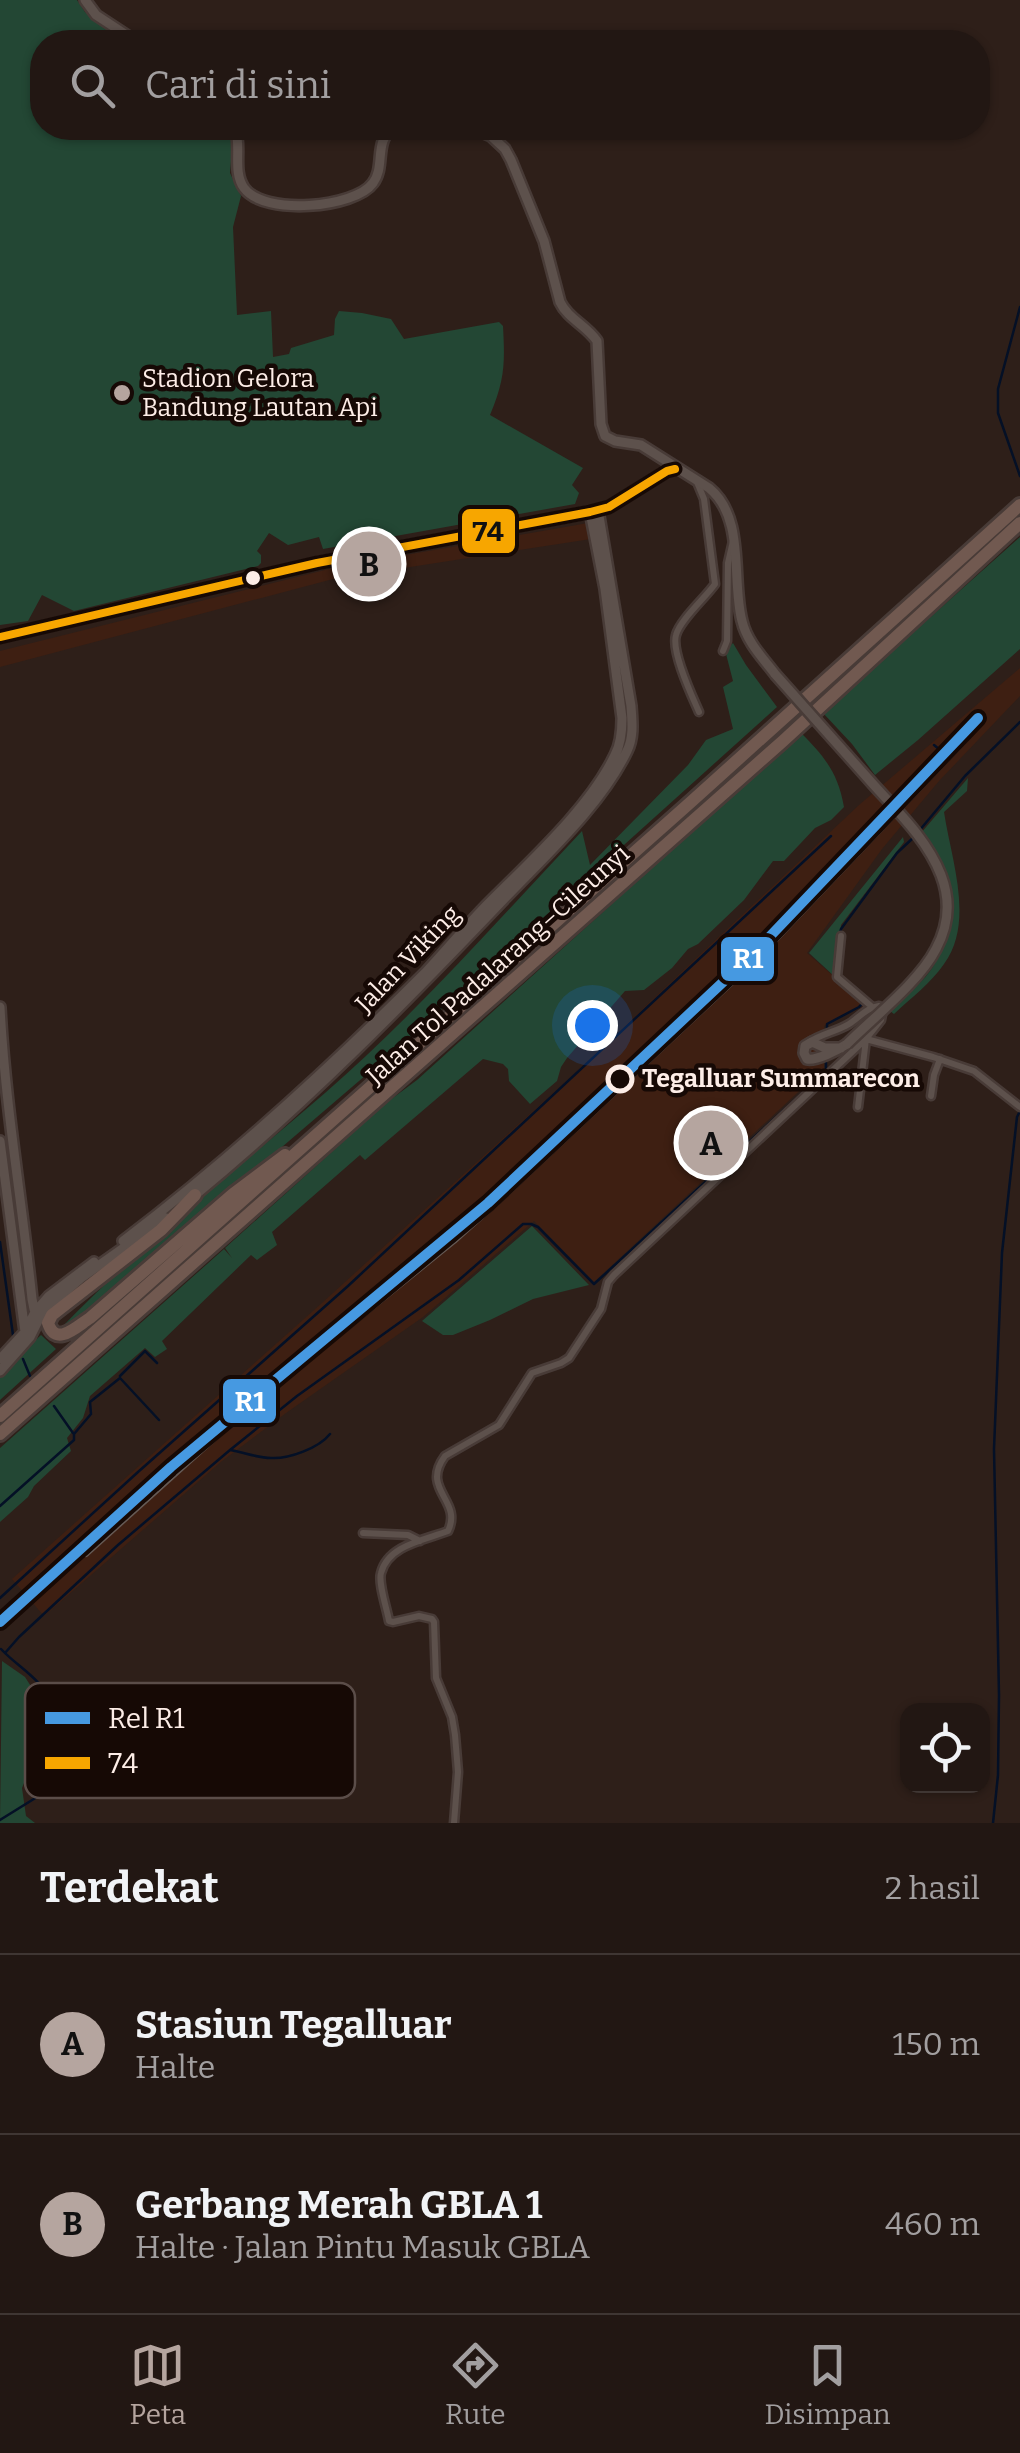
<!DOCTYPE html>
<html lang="id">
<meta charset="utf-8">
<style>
:root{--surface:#221713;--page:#2e2421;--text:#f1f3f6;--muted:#a29fa0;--line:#3f3633;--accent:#b5a59f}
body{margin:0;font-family:Bitter,serif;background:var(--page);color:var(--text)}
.controls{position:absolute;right:30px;bottom:30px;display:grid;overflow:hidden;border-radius:20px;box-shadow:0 2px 8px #0004}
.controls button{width:90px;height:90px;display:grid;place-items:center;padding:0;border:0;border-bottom:2px solid var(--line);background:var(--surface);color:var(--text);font:50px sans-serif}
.you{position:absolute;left:592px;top:1025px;width:35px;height:35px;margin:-25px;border:8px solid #fff;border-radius:50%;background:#1a73e8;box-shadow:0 0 0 15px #1a73e833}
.badge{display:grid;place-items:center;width:65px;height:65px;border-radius:50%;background:var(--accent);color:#111;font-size:32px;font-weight:700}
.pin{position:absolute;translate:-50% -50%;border:5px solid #fff;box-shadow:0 2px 10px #0006}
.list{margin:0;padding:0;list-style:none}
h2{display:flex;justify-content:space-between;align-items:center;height:130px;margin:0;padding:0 40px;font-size:42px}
h2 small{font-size:32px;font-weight:400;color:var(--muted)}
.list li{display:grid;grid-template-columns:65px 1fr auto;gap:30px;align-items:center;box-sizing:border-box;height:180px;padding:0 40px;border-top:2px solid var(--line)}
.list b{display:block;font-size:38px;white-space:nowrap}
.list p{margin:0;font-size:32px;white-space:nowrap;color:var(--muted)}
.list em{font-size:32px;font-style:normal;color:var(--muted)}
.icon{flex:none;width:55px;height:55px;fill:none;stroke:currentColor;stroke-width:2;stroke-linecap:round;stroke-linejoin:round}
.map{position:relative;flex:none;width:1020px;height:1823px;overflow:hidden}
.search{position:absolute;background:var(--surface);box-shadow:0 2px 8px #0004;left:30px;right:30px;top:30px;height:110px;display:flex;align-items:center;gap:25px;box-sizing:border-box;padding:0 35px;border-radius:40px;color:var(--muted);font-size:38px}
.sheet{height:490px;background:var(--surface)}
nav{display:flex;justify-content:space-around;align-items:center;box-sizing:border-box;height:140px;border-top:2px solid var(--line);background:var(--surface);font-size:28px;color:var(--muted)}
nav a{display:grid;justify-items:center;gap:5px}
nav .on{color:var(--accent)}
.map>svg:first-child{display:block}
</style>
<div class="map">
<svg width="1020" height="1823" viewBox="0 0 1020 1823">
<rect width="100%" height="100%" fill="#2e1f19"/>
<path fill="#3e1f12" d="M588,523L591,539L333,579L0,667V651L337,567Z
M1020,668V696L939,781L882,849L807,953L862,1001L864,1006L824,1026V1068L594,1282L534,1221L423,1317L286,1413L222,1461L44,1616L12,1579L322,1303L565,1082L859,805Z"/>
<path fill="#234734" d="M0,0H77L85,12L126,42H42V128H228L233,138L230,173L241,196L233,227L237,315L271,311L273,357L289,354L291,348L334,335L335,319L339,311L362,313L391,319L404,339L499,322L503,326C505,363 505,380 490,415L583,468L572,485L579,493L575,504L323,549L319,537L288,545L269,533L257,551L261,555V563L258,566L74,611L42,595L28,621L0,625Z
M1020,537V649L918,740L875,775L852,744L823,713Z
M733,643L746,665L777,707L422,1027L80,1320L67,1328L63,1326C144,1242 237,1169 325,1093C417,1013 498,920 582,831L590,865L688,765L706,740L733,729L723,687L733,681L725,650Z
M801,733C825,757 838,773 844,807L831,820L815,828L784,861H773L744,900L698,944L688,949L672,968L644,990L625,991L567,1058L561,1067L557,1081L530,1104L509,1081L508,1069L503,1064L483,1059L365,1160L360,1155L272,1232L277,1245L257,1260L251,1255L162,1341L167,1349L155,1357L145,1348L90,1396L83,1418L67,1438L71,1451L34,1486L28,1497L0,1522V1448L224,1249L232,1258L225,1248L386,1103L417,1080Z
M968,778L967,791L944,812C951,859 975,922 944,964C931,983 911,998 894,1014L890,1011C904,997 924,982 934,965C964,916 953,876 921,833Z
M903,837L904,842L841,925L834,976L809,953Z
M532,1226L589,1285L533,1299L490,1320L453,1335H443L422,1321Z
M41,1335L56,1349L0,1400V1373Z
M2,1661L25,1677L41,1702L43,1736L22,1788L26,1816L35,1823H0Z"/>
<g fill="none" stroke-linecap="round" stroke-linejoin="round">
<path stroke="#041026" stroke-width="2.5" d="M1020,307L998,389V413L1020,476
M934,745L940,750
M919,831L965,776L1020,722
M840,933L841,929L897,853L914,837
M827,1028V1024L859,1007L862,1004L860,1000
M0,1242L13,1335
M23,1359L30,1376
M120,1376L145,1351L157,1363
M54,1406L73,1433
M230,1450C243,1452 257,1458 271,1458C289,1459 319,1448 330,1434
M0,1506L74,1440V1434L91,1414L90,1402L120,1378L159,1420
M0,1598L138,1472L348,1286L831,836
M5,1653L19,1637L118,1545L230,1450L297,1396L459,1280L523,1224H531L538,1227L594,1284L821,1076L826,1070V1063
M0,1820L37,1797C42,1767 64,1714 43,1688C31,1673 14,1663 1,1649
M993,1823L998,1775L999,1695L994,1449L1002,1253L1017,1117L1020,1111"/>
<defs>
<path id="minor" d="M697,482L704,499L715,584C705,598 680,620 676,635C671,652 692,696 699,712
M723,651L727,641L728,563L733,541
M841,936L837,977L871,1006
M931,1096L934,1075L940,1059
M858,1107L866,1039L933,1057L974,1071L1020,1107
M363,1533L408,1535L420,1541
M454,1823L458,1772L455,1735L452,1717L436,1678L434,1622L432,1619L419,1616L393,1622L389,1621C387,1609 378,1583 381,1573C388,1545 425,1540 448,1531C463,1500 420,1490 445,1456L499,1425L532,1373L561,1363L569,1358L601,1309L608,1282L614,1275L866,1039L881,1020L883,1010L879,1006C866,1008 860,1017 849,1024C836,1032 820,1034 808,1043"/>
<path id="tertiary" d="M85,0L96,15L137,42
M235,128C242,146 232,171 244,188C264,216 355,208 373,183C386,166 373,140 394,128
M472,128L491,136L505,149L511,160L544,241L560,302C568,319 586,325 597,341L601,424L605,436L615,441L641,445L709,488C746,518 731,580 742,621C747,642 762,657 775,674
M0,637L317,563L590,512L609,507L667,471L675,469
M0,1007C5,1105 22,1201 32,1299L34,1309L38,1315
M841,1048H825L812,1042L805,1046L804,1053L807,1059C816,1061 838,1050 847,1044
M0,1141L25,1332
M194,1196C305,1105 407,1001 506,897C547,854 601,805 627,751C634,737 632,721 631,706L598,510
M123,1241C230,1160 330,1068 425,973C444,953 462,931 481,911C524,867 589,810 615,755C621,744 622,731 622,718L605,589L590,512
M0,1359L25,1332L35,1312L49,1296L94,1262
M0,1371L30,1337L40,1317L57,1299L81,1278L166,1218"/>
<path id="motorway" d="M195,1195L161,1230L52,1315L48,1323C56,1348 77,1326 90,1318L233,1194L285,1155
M0,1416L692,801L1020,505
M0,1434L783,741L1020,523"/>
</defs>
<use href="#minor" stroke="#483b37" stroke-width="11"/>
<use href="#tertiary" stroke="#483b37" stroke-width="14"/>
<use href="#motorway" stroke="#483b37" stroke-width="18"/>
<use href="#minor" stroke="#5d514c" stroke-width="6"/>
<use href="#tertiary" stroke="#5d514c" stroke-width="9"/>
<use href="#motorway" stroke="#715950" stroke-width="12"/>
<defs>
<path id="rail" d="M950,747L978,718
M86,1554L256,1401L454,1241L492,1207L760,956L965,740"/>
</defs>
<use href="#rail" stroke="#655a55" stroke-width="6"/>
<use href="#rail" stroke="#160905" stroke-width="2.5" stroke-dasharray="8" stroke-linecap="butt"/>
<defs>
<path id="tertiary-bridge" d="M775,674C807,710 840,747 872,783C897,811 927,839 941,875C951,901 949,925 936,949C919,982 874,1017 847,1044"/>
</defs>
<use href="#tertiary-bridge" stroke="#483b37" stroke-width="14" stroke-linecap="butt"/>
<use href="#tertiary-bridge" stroke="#5d514c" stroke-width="9"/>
<defs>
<path id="bus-1" d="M0,637L317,563L590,512L609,507L667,471L675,469"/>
</defs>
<use href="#bus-1" stroke="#160905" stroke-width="15"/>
<use href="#bus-1" stroke="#f7a600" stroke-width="8"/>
<defs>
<path id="rail-1" d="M0,1622L171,1467L488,1203L755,952L978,718"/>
</defs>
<use href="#rail-1" stroke="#160905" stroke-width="18"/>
<use href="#rail-1" stroke="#4699e1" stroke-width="10"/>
</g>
<circle fill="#b5a59f" stroke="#160905" stroke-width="4" cx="122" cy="393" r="10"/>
<circle fill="#fdede7" stroke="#160905" stroke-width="4" cx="253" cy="578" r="9"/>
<circle fill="#160905" stroke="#fdede7" stroke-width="5" cx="620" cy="1079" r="12"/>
<g text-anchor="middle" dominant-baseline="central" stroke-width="9" stroke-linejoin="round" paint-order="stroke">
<g font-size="25" fill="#fdede7" stroke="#160905" text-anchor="start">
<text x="142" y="379">Stadion Gelora<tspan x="142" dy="29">Bandung Lautan Api</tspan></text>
</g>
<g font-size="25" fill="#fdede7" stroke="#160905">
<text transform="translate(408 959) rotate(-46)">Jalan Viking</text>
<text transform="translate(498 965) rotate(-42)">Jalan Tol Padalarang–Cileunyi</text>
</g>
<g font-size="25" font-weight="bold" fill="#fdede7" stroke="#160905" text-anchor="start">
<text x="642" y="1079">Tegalluar Summarecon</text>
</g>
</g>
<rect x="25" y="1683" width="330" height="115" rx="15" fill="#160905" stroke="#5b4d49" stroke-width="2.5"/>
<rect x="45" y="1712" width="45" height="12" fill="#4699e1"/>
<rect x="45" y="1757" width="45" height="12" fill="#f7a600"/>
<g font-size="28" fill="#fdede7">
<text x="108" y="1728">Rel R1</text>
<text x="108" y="1773">74</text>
</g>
<g stroke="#160905" stroke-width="4">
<rect x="460" y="507" width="57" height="48" rx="10" fill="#f7a600"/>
<rect x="719" y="935" width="57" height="48" rx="10" fill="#4699e1"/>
<rect x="221" y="1377" width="57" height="48" rx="10" fill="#4699e1"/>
</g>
<g font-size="28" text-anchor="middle" font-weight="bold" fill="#fff">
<text x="748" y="968">R1</text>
<text x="250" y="1411">R1</text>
</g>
<g font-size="28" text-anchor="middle" font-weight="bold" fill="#111">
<text x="488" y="541">74</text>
</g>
</svg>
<div class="controls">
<button><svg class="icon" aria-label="locate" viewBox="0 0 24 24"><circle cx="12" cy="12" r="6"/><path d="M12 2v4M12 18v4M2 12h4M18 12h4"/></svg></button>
</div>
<div class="you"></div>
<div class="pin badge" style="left:711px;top:1143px">A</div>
<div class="pin badge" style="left:369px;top:564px">B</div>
<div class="search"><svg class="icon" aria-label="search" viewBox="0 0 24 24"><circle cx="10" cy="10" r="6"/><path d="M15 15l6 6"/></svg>Cari di sini</div>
</div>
<section class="sheet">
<h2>Terdekat<small>2 hasil</small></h2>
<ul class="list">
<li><span class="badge">A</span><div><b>Stasiun Tegalluar</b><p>Halte</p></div><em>150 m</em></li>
<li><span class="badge">B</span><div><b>Gerbang Merah GBLA 1</b><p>Halte · Jalan Pintu Masuk GBLA</p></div><em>460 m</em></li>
</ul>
</section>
<nav>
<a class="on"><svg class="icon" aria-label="map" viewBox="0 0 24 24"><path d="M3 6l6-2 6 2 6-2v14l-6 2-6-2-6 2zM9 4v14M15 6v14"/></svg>Peta</a>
<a><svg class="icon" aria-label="directions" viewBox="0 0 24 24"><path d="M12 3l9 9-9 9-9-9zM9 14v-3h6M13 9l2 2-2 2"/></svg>Rute</a>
<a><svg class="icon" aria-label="saved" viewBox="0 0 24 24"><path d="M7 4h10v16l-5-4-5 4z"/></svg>Disimpan</a>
</nav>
